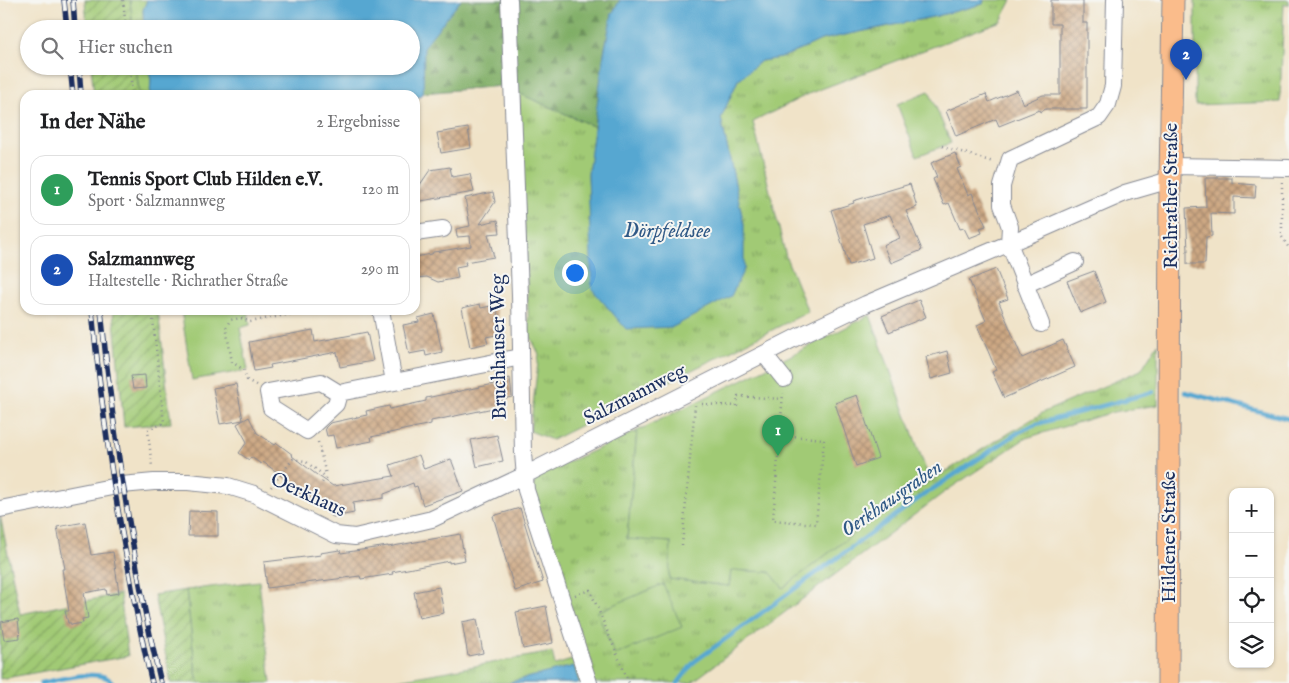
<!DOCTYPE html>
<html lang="de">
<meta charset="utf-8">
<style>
:root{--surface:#fff;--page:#f6f6f6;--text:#202124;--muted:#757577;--line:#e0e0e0;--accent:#b45309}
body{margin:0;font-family:"IM FELL English",serif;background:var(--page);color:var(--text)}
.controls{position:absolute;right:15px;bottom:15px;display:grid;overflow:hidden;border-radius:10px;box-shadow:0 1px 4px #0004}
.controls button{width:45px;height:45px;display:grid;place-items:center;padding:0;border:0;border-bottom:1px solid var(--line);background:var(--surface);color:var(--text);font:25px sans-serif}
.you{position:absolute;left:574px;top:272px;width:18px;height:18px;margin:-12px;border:4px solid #fff;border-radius:50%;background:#1a73e8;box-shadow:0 0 0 8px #1a73e833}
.badge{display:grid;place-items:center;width:32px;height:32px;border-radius:50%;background:var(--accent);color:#fff;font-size:16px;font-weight:700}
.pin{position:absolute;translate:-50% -41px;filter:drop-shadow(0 1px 2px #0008)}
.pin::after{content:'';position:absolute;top:26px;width:18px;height:15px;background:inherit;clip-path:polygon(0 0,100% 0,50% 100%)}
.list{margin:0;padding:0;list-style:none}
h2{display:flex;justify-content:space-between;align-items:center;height:65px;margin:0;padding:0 20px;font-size:21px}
h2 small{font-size:16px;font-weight:400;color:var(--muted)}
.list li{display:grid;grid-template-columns:32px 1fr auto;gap:15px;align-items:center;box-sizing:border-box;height:70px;margin:0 10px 10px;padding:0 10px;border:1px solid var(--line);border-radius:15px}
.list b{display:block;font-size:19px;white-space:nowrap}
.list p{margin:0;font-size:16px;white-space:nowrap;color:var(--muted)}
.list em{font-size:16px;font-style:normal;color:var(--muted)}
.icon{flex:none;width:28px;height:28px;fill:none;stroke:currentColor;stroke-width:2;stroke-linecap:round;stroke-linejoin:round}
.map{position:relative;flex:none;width:1289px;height:683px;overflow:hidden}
.search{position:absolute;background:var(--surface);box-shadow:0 1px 4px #0004;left:20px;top:20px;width:400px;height:55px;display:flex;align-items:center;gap:12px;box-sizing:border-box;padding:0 18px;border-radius:28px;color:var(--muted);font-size:19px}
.panel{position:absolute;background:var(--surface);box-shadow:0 1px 4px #0004;left:20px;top:90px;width:400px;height:225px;border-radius:15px}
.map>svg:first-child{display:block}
</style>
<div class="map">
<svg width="1289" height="683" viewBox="0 0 1289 683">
<defs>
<pattern id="grass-tufts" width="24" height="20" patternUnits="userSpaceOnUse" patternTransform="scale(1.25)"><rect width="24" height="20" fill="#a1ca75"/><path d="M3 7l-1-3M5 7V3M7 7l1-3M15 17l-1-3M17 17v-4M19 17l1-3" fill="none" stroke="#82a463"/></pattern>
<pattern id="forest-firs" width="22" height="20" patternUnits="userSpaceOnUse" patternTransform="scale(1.25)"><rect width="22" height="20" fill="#80ae66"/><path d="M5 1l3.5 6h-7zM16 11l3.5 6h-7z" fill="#688e57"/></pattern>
<pattern id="garden-furrows" width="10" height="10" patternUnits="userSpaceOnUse" patternTransform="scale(1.25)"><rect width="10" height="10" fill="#a1ca75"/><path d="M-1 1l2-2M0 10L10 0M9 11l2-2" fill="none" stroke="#82a463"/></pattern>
<pattern id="building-cross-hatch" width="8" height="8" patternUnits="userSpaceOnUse" patternTransform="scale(1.25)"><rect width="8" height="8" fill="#cda883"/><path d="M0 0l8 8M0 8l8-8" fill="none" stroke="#a6896e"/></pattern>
</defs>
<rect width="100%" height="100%" fill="#f6f6f2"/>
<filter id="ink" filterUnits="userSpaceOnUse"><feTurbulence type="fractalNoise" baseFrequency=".02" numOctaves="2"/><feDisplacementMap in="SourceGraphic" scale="10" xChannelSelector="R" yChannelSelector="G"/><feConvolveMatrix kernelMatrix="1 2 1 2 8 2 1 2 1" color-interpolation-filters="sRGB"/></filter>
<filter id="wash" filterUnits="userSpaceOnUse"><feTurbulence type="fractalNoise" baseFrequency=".0096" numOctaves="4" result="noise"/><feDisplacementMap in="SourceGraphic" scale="20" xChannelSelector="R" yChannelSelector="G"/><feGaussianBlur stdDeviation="1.12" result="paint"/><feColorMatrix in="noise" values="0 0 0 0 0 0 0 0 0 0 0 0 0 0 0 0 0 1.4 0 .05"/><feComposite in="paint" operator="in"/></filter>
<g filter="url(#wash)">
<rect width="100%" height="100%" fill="#f0e3c8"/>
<path fill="url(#grass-tufts)" stroke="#5e7c6a" d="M130,0H147L143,10L144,29H133Z
M984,0H1012L1001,21L808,94L753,122L786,257L808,312L552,440L530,431L539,354L529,334L519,93L595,127L588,174L590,214L744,225L721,118L738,80L761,61L780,58L800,50L821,40L937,16L983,4Z
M1195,0H1289V4H1284L1280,102L1195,105Z
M136,66H148L151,80L150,95H139Z
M1158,343V405L1113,412L1026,438L946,491L691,683H593L532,489L537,476L637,431L627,538L671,542L669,579L729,586L731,570L771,572L784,587L874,518L930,481L1044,412L1141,370Z
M259,581L271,683H199L196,673L186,590Z
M552,652L555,665L575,659L583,683H382Z"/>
<path fill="url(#forest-firs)" stroke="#4e6e62" d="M461,0H620L612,14L604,53L595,127L502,86L423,93V46Z"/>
<path fill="#a1ca75" stroke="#5e7c6a" d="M929,91L951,143L917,156L897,104Z
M181,310H248L250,325L240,328L248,370L192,380Z
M870,315L930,481L874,518L783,588L770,572L731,570L729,586L669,579L671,542L627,539L637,431L772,365Z
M663,584L682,627L615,655L597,612Z"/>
<path fill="url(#garden-furrows)" stroke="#5e7c6a" d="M85,0H130L133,29H87Z
M91,66H136L139,95H94Z
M113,310H158L171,423L124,427Z
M0,515L20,614L120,594L128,656L0,679Z
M186,590L196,673L199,683H171L154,595Z"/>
<path fill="#56a7d1" stroke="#386b98" d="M147,0H461L424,46L423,93L415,100V95H150L151,80L148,66H411V29H144L143,10Z
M620,0H984L983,4L937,16L821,40L800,50L780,58L761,61L738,80L721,118L744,225V269L731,296L673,327L626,329L592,289L588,174L604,53L612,14Z
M574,666L579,683H511L510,682Z"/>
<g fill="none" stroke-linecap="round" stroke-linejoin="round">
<path stroke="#56a7d1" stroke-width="4.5" d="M1185,392L1289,419
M41,683C57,680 93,670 107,678C109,679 111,681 113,683
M678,683L694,662L925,494L1019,432L1033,425L1153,392"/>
</g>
<g id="blocks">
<path fill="url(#building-cross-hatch)" d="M1051,0H1083V23H1087V109H1046L1040,112L1039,110L999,126L996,119L956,136L946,111L986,94L989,102L1017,90L1023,104L1043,95H1060V24H1051Z
M468,128L471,148L441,153L437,133Z
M955,153L961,167L957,169L963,183L968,195L972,193L986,226L980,228L982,233L969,238L964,228L960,229L949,203L944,205L933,179L937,177L931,163Z
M450,167L452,177L470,174L474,192L415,202V192L430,170Z
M1205,178H1232V183L1256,185L1255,198L1234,197V214L1211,213L1212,236L1206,237L1205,264H1187V251H1188L1186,208L1206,207Z
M910,184L917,207L906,211L922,250L891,263L883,245L900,238L890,215L863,224L873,258L849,265L831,210L854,203L853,201Z
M493,192L495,202L480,224L498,220L500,233L488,234L494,257L465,262L466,265L456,267L458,278L438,282L427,277L415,278V257L432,254L433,252L441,251L471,246L470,236L457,237L456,229L470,226L465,198Z
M996,269L1008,299L999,302L1022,358L1063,340L1075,367L1004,398L992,372L996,370L977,325L986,321L969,280Z
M1094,271L1106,302L1080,313L1067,281Z
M919,300L926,317L889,332L882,316Z
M480,304L481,308L496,305L501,334L486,337L488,343L470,347L462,308Z
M434,314L442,352L426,356L425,351L409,354L403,325L419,322L418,318Z
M313,330L315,342L367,332L373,361L340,367L337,352L270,365L271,368L254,371L249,342Z
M947,351L952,373L931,379L926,357Z
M145,375L146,388L133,389L131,376Z
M510,378L512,397L502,399L503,406L431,421V424L371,437L372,441L336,448L333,435L327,436L325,428L330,423L367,415L366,411L389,406L390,409L426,401V398L499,383L498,381Z
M236,384L243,420L220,424L213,388Z
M857,395L878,458L856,466L835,403Z
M249,417L257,433L275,445L277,443L293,455L292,456L317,475L333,486L394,476L390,465L419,455L424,469L451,459L463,491L423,505L417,486L414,487L413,483L384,494V498L353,503L354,513L333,517L288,483L289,481L263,462L261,464L251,457L249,460L239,453L247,442L237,424Z
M497,435L503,461L477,467L471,440Z
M520,508L543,582L515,591L493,516Z
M189,511L218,512V536H188Z
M85,522L91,555L113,552L119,593L107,595L106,589L84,593L88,618L82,619L83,623L71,625V623H68L65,611H69L62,569H65L57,527Z
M460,534L465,560L449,563V561L392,572L393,574L361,579L360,576L267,588L264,562L321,555L320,553L340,550L341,553L388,546V547Z
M439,587L444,613L419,618L414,592Z
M546,606L553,643L523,649L516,612Z
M18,619L20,638L4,640L1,622Z
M477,619L483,653L468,656L462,622Z"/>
</g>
</g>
<g filter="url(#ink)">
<use href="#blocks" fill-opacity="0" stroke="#868993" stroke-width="1"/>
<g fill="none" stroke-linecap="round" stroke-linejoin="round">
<defs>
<path id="minor" d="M509,0L520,295L523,453L526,490L589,683
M1171,166L1289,168
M415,233L443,229
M1025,285L1075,262
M381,310L394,382
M1041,324L1009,243L1010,227L1002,205V186L1010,159L1099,117L1108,104L1113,86L1115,0
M764,354L784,379
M339,393L336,404L307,431L271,408L268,392L321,382L339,393L521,357
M0,509L122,485L154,482H188L228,486L254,494L336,535L355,537L432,519L525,475L801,335L866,304L1036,232L1125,193L1170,180"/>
<path id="major" d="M1168,683L1170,180L1173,0"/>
</defs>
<use href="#minor" stroke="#868993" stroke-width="18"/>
<use href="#major" stroke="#868993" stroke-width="23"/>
<path stroke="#868993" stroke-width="2.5" stroke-dasharray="1 4" stroke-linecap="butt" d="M123,0L126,29
M130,66L132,95
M942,146L993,162
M1282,182V237L1289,248
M152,310L164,423L148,430L152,467
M256,385L247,380L244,370L232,362L226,328L230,320L241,318L250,322L311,310
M702,404L737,406L738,396L782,399
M780,435L824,439L816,524L773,520L783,393
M318,442L326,475
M271,487L293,459L305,461L326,477L322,483
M682,545L695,405
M575,595L590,590L629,683"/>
<use href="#minor" stroke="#fff" stroke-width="16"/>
<use href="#major" stroke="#fabc8b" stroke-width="21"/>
<defs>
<path id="rail" d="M64,0L67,29
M73,0L75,29
M70,66L73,95
M79,66L81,95
M92,310C100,394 111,477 127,560C134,601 142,642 152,683
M101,310C108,385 118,459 131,533C139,583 149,634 161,683"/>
</defs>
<use href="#rail" stroke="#1b2f5e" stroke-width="5.5"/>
<use href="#rail" stroke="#f6f6f2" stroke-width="4" stroke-dasharray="11" stroke-linecap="butt"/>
</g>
</g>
<g text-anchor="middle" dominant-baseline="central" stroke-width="4" stroke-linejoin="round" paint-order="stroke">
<g font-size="20" fill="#1b2f5e" stroke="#f6f6f2">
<text transform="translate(1171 196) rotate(-90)">Richrather Straße</text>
<text transform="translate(499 347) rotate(-91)">Bruchhauser Weg</text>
<text transform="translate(635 395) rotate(-27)">Salzmannweg</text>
<text transform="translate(308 495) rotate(25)">Oerkhaus</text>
<text transform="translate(1169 537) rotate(-90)">Hildener Straße</text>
</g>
<g font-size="21" font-style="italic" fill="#305986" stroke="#f6f6f2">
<text x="667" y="231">Dörpfeldsee</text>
<text transform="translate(892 499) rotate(-35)">Oerkhausgraben</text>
</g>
</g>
</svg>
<div class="controls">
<button>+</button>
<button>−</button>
<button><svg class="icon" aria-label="locate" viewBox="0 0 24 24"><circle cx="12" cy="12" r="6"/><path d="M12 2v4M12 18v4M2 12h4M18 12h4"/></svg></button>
<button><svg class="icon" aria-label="layers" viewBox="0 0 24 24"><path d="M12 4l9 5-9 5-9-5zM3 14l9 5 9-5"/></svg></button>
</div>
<div class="you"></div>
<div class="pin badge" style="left:778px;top:456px;background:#2e9e5b">1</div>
<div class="pin badge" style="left:1186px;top:80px;background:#1a4fb4">2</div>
<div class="search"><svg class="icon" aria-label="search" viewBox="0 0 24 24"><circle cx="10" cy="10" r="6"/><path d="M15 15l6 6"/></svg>Hier suchen</div>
<section class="panel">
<h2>In der Nähe<small>2 Ergebnisse</small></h2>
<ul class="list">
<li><span class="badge" style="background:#2e9e5b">1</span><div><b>Tennis Sport Club Hilden e.V.</b><p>Sport · Salzmannweg</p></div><em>120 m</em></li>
<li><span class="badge" style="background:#1a4fb4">2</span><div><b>Salzmannweg</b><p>Haltestelle · Richrather Straße</p></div><em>290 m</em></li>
</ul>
</section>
</div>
